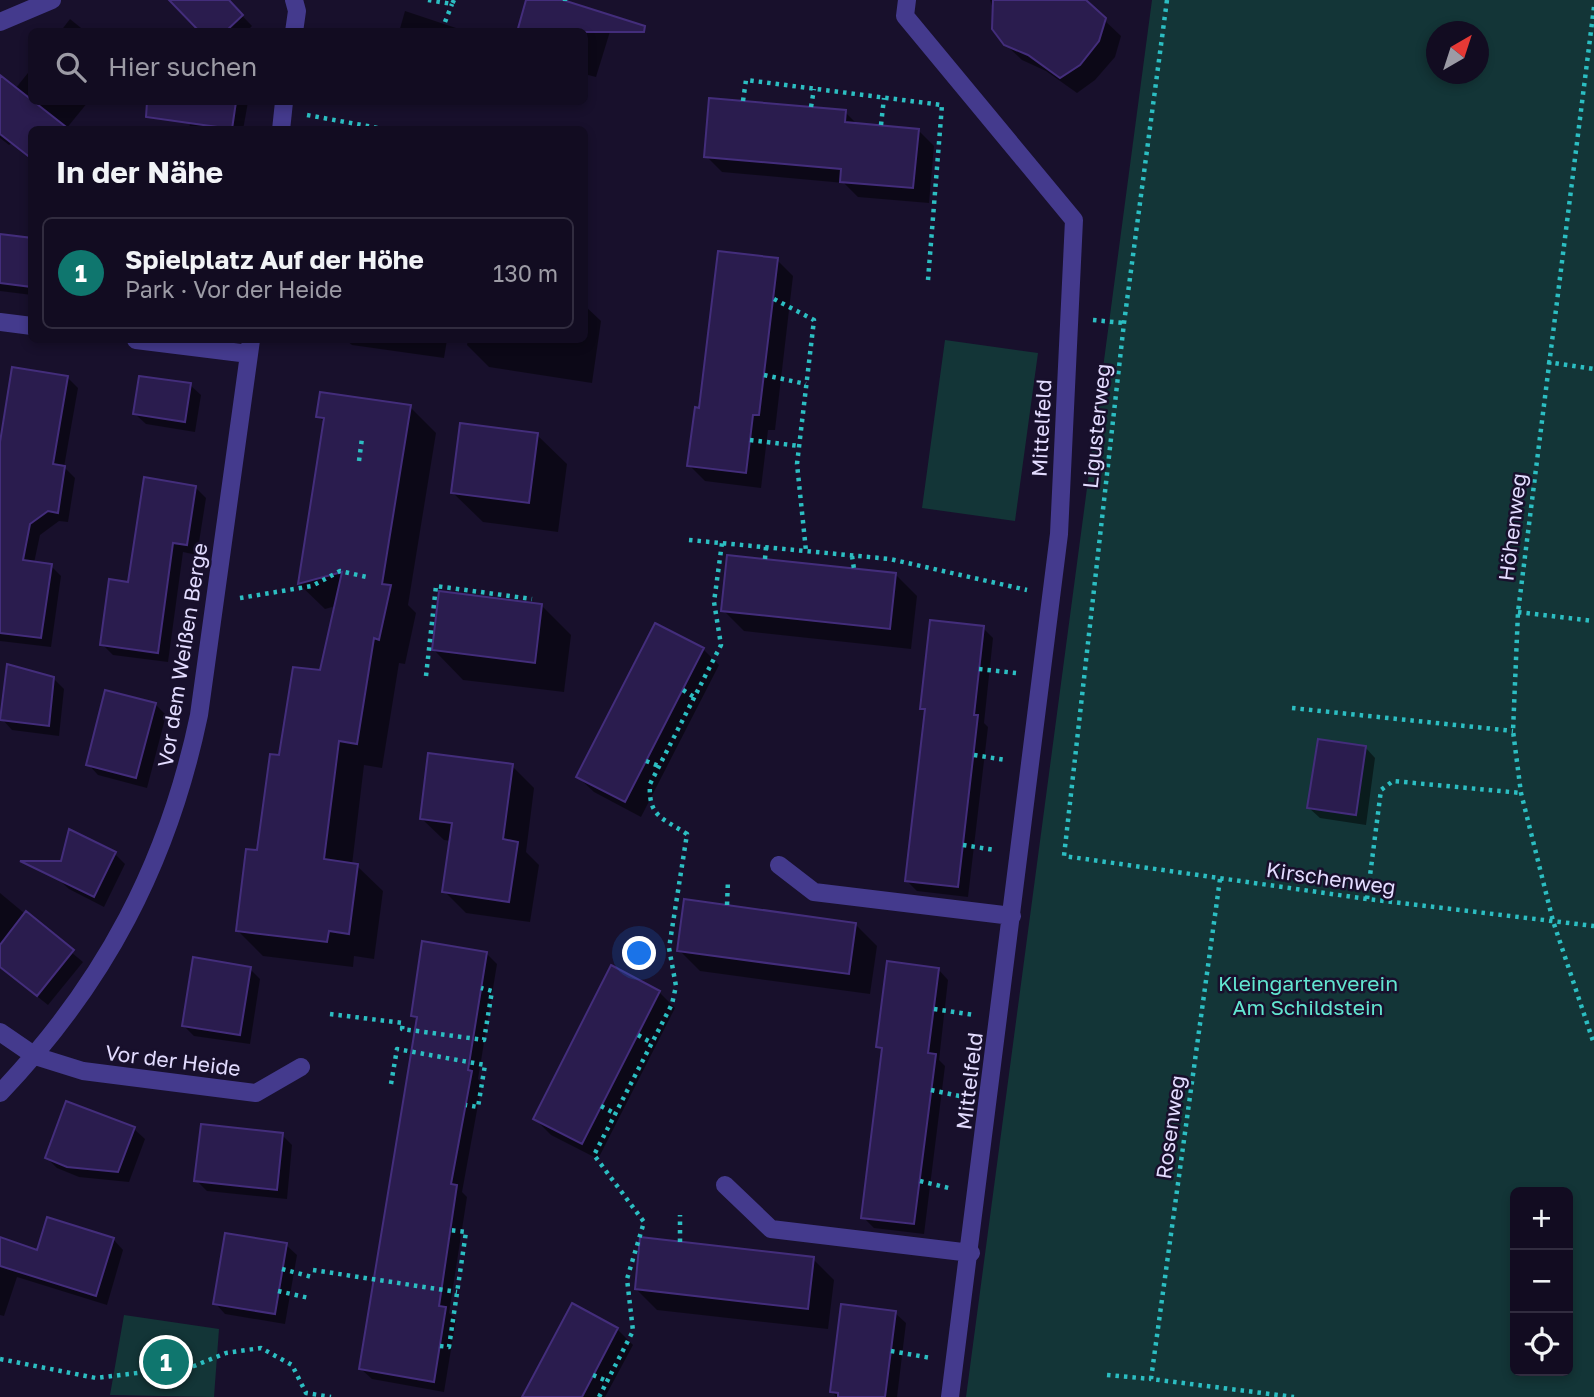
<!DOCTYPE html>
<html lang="de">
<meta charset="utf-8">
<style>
:root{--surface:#120c21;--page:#1f1a2e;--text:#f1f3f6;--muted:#9c9ba5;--line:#312c3f;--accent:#0f766e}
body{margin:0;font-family:"Golos Text",sans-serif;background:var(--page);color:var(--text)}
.controls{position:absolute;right:21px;bottom:21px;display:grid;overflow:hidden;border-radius:10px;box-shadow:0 4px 10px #0003}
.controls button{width:63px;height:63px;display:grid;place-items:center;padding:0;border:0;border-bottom:2px solid var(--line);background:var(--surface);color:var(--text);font:35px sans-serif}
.compass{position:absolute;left:1426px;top:21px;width:63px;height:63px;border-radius:50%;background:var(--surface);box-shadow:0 4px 10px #0003;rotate:39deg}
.you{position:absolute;left:640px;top:954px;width:24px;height:24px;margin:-18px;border:5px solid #fff;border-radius:50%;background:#1a73e8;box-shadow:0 0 0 10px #1a73e833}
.badge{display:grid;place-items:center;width:46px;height:46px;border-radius:50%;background:var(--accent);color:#fff;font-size:23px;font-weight:700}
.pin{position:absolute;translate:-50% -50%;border:4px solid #fff;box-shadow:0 2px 7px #0006}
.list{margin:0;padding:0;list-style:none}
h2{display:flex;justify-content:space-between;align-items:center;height:91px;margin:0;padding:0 28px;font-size:30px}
h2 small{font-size:23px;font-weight:400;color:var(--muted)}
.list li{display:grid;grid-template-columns:46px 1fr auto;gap:21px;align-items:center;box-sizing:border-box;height:112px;margin:0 14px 14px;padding:0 14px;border:2px solid var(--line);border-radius:10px}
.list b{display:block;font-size:26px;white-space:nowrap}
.list p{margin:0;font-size:23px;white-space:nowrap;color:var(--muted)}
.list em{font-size:23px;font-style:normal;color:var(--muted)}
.icon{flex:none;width:38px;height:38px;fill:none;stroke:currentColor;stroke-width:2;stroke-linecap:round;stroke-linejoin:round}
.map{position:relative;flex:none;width:1594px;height:1397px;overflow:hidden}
.search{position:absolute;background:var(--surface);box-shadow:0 4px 10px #0003;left:28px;top:28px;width:560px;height:77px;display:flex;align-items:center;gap:18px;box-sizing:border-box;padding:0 24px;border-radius:10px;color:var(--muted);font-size:26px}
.panel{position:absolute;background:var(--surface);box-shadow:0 4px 10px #0003;left:28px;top:126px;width:560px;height:217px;border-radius:10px}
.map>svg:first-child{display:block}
</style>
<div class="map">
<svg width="1594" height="1397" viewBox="0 0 1594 1397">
<rect width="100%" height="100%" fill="#18102c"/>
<path fill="#133537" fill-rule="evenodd" d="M1152,0H1594V1397H966ZM1436,32H1478V74H1436ZM1515,1192H1568V1371H1515Z
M945,340L1038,353L1015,521L922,508Z
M124,1315L219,1329L214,1397L110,1395Z"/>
<path fill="#0007" d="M192,0H227L252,26L246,32H202Z
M528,0H556L612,25L596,77L584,74V32Z
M990,0H1083L1121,36L1115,57L1095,80L1077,93L1046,71L1022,60L1005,44Z
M405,11L468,32H399Z
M70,19L86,32H60Z
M32,68V102H88L66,129L32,130L9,145L0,138V77L15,89Z
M193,102H248L243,130H189Z
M845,112L858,125L918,130L934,146L929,203L858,197L844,183L722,172L706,156Z
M584,175L588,179L584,199Z
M0,236L32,240V295L0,291Z
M777,260L793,276L775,430H768L761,488L705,481L689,465L700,410Z
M584,305L601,321L592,383L489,367L467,345L468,340H584Z
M346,340H447L444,358L352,345Z
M67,377L78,388L64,467L75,478L68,522L59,521L40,535L34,563L51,566L61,576L51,647L0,641V453Z
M190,385L201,395L195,432L146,424L135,414Z
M410,407L436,433L408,605L416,613L405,664L399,663L382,768L364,765L352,865L357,866L383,891L374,959L354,956L353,967L263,956L237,930L280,757L321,672L336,606L325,609L299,584L325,423L318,416Z
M537,435L567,464L558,532L483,522L453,493Z
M195,487L206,498L197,555L183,552L168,662L113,655L102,644L129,584Z
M896,575L917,596L911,649L744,631L723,610Z
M542,606L571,635L564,692L463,680L434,650Z
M983,628L993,638L984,723L988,727L968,897L917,891L907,881L926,712L922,708Z
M703,649L719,665L641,817L594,792L578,777Z
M53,678L64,689L59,736L12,730L2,719Z
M155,704L166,715L147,788L98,775L88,764Z
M1365,747L1375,758L1366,825L1320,818L1309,808Z
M512,766L534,788L526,852L539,865L530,922L466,913L444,891L451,841L444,840L422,819Z
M114,853L125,864L104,907L69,889L58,879Z
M0,893L83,962L48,1005L0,967Z
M856,925L877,946L870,994L700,971L679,950Z
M486,953L497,964L478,1079L482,1083L462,1192L467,1197L449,1313L456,1319L444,1392L372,1379L361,1369L418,1021L413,1015Z
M250,969L260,979L250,1044L194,1036L183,1025Z
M938,969L948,980L939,1060L945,1066L924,1234L874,1228L863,1217L883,1051L878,1046Z
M659,992L675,1008L598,1159L551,1135L535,1119Z
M134,1129L145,1139L129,1182L79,1177L57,1168L47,1158Z
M282,1135L292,1145L287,1199L207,1191L196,1180Z
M0,1238L38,1252L113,1239L123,1250L107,1305L17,1277L4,1316L0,1315Z
M286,1245L297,1255L285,1324L225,1314L215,1303Z
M813,1259L834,1280L828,1329L657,1310L636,1289Z
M895,1313L906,1323L897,1397H837L831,1391Z
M617,1329L633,1345L605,1397H524Z"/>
<path fill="#2a1c4e" stroke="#432d7b" stroke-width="2" d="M169,0H229L243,15L225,32H200Z
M526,0H563L645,26L644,32H517Z
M993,0H1086L1106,18L1099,41L1080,65L1060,78L1028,55L1004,45L992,29Z
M0,75L70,130H32V159L0,134Z
M709,98L846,110L845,122L919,129L913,188L840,182L841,169L704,157Z
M147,102H236L232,129L146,117Z
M0,234L32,238V287L0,283Z
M718,251L778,258L759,415H753L746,473L687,466L695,407L699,408Z
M12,367L68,376L53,464L65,466L58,513L48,511L30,524L23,560L52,564L41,638L0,633V442Z
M139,376L191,383L185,422L133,414Z
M320,392L411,405L382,584L391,585L379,640L374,638L357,744L339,741L324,859L358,864L349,934L329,931L327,942L236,931L246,849L257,850L270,754L279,755L293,667L320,670L342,572L298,584L324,418L316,417Z
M460,423L538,433L529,503L451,493Z
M144,477L196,486L187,545L173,543L158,653L100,645L109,579L128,582Z
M727,555L896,573L890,629L721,611Z
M439,591L542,604L535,663L432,650Z
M930,620L984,626L974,715H978L958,887L905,881L925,709H920Z
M655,623L704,648L625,802L576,777Z
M7,664L54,677L49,726L0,720Z
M105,690L156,703L136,778L86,765Z
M1318,739L1366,746L1356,815L1307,808Z
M428,753L513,764L503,839L518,842L509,902L442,892L452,823L420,819Z
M69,829L116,852L94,897L20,861H61Z
M684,899L856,923L849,974L677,951Z
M26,911L74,950L37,996L0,967V945Z
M422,941L487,952L468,1070L472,1071L451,1184L457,1185L439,1306L446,1307L434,1382L359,1369L417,1017L411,1016Z
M193,957L251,967L240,1035L182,1026Z
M887,961L939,968L928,1053L936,1054L914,1224L861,1218L882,1048L876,1047Z
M611,965L660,991L582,1144L533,1119Z
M66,1101L135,1127L118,1172L67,1167L45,1158Z
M201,1124L283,1133L277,1190L194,1181Z
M47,1217L114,1238L96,1296L0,1266V1237L37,1250Z
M225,1233L287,1243L275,1314L213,1304Z
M640,1237L814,1257L808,1309L635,1289Z
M572,1303L618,1328L582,1397H522Z
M841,1304L896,1311L885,1397H838V1393L830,1392Z"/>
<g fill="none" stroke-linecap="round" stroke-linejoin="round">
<path stroke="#2cbec2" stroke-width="4.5" stroke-dasharray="3.5 5" stroke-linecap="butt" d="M428,0L452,4L454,0
M1167,0L1124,323L1064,856L1367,899L1594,926
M565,1V0
M1594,7L1518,612L1513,731L1521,793L1553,921L1594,1044
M445,22L452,4
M743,101L746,80L942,105L928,280
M811,107L814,89
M307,115L389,130
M881,125L884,98
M774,299L814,320L797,464L806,551
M1093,320L1124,323
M1547,362L1594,369
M764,375L806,384
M750,440L799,446
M359,461L362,438
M689,540L890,559L1027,590
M852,556L854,569
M765,559L766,547
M240,598L312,586L340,571L367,577L366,580
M1518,612L1594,621
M979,669L1016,673
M426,676L436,586L532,599
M683,690L694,697
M1292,708L1513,731
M974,755L1006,760
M646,761L659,766
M963,845L995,850
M1220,879L1151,1379L1294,1397
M1367,899L1381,790L1393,781L1521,793
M727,905L728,880
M934,1009L974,1015
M330,1014L403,1023L402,1029L484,1040L492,991L481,988
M638,1035L652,1043
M391,1084L397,1049L485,1065L478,1107L466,1105
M931,1090L964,1097
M601,1106L616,1114
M920,1181L953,1189
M680,1242V1215
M282,1269L312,1277
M313,1270L457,1292
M278,1291L309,1298
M440,1346L449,1347L466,1232L450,1230
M891,1351L931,1358
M0,1359L96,1378L194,1366L226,1353L261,1348L292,1365L306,1393L331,1397
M593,1375L607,1381
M1107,1375L1151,1379
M599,1397L633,1331L627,1279L644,1222L594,1155L672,1004L676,986L669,948L687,834C662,818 648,816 650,784L721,645L714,602L722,543"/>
<path stroke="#443a8d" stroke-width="18" d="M907,0L905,16L1074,220L1059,534L950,1397
M0,22L52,0
M294,32L297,11L294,0
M281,130L284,102
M0,322L32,326
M136,340L249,354
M779,865L814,892L1012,916
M0,1032L35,1056L83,1071L256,1093L301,1067
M0,1093C105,983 168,863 199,715L251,340
M725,1185L771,1229L971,1253"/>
</g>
<g text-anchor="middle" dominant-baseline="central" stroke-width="5" stroke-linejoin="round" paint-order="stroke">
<g font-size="21" fill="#e3dcff" stroke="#18102c">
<text transform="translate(1096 426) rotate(-84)">Ligusterweg</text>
<text transform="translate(1041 428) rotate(-87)">Mittelfeld</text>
<text transform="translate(1512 527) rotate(-83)">Höhenweg</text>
<text transform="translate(182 655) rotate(-81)">Vor dem Weißen Berge</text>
<text transform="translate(1331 878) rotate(8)">Kirschenweg</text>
<text transform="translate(173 1060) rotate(7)">Vor der Heide</text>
<text transform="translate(969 1081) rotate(-83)">Mittelfeld</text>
<text transform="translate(1170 1127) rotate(-82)">Rosenweg</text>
</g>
<g font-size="21" fill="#62e5d0" stroke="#18102c">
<text x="1308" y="983">Kleingartenverein<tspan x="1308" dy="24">Am Schildstein</tspan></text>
</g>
</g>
</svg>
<div class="controls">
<button>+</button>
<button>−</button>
<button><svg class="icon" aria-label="locate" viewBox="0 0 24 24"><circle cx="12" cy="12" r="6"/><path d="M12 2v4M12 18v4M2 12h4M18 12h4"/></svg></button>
</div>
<svg class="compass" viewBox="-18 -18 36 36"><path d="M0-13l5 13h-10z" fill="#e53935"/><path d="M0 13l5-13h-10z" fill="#9c9ba5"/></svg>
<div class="you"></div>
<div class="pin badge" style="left:166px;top:1362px">1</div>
<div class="search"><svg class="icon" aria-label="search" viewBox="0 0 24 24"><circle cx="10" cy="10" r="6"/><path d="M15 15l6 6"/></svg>Hier suchen</div>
<section class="panel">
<h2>In der Nähe<small></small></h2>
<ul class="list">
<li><span class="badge">1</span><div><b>Spielplatz Auf der Höhe</b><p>Park · Vor der Heide</p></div><em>130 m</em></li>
</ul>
</section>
</div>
